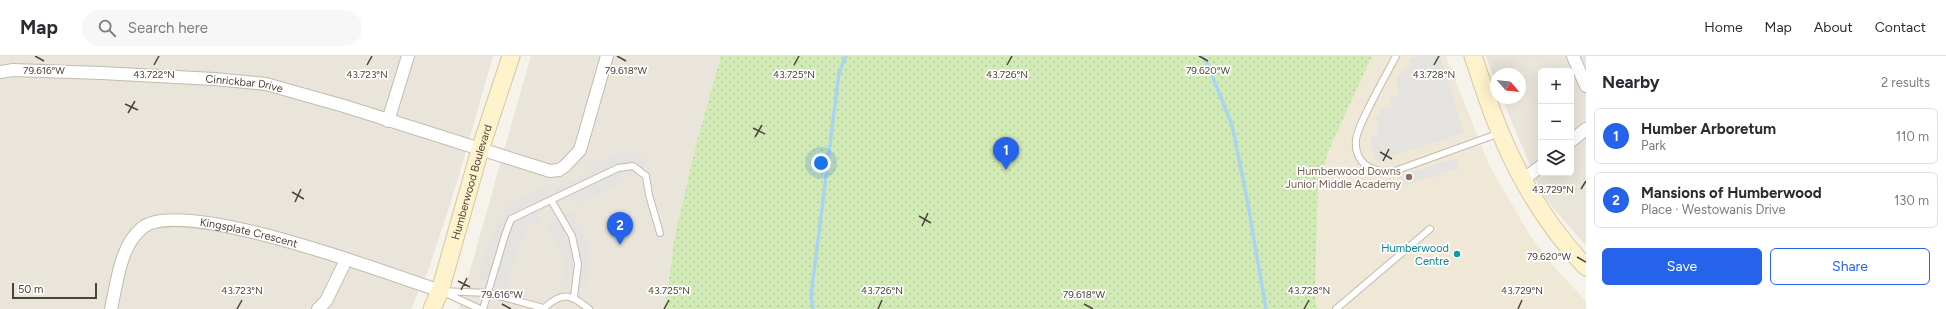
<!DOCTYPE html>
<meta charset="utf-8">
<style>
:root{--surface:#fff;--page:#f7f7f7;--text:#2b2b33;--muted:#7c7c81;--line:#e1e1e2;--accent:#2563eb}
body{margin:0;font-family:Figtree,sans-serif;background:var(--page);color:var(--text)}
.controls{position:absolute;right:12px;top:12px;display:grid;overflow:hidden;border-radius:6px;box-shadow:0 4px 16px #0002}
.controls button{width:36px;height:36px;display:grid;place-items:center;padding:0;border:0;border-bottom:1px solid var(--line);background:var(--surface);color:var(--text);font:20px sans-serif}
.compass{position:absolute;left:1490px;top:12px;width:36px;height:36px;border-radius:50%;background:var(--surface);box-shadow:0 4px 16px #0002;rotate:118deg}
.scale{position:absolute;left:12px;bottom:10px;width:85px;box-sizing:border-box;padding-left:4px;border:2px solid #4b4439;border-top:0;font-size:11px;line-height:14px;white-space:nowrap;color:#4b4439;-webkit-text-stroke:3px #fff;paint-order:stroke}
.you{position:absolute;left:821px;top:107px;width:14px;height:14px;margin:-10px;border:3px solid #fff;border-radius:50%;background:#1a73e8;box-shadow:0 0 0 6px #1a73e833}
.badge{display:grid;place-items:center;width:26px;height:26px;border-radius:50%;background:var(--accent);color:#fff;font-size:13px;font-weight:700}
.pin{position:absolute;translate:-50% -33px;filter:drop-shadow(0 1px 2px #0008)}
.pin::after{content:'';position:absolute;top:21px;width:14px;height:12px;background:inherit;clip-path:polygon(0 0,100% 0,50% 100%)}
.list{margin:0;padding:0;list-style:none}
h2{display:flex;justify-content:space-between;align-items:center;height:52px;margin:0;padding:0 16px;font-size:17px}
h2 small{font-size:13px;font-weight:400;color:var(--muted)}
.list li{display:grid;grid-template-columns:26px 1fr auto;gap:12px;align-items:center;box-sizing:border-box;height:56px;margin:0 8px 8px;padding:0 8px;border:1px solid var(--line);border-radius:6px}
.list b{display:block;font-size:15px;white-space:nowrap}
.list p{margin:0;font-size:13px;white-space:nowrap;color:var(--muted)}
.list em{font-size:13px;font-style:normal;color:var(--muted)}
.actions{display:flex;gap:8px;padding:12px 16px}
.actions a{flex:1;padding:9px 0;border:1px solid var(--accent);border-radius:6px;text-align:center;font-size:14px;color:var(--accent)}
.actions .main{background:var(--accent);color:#fff}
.icon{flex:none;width:22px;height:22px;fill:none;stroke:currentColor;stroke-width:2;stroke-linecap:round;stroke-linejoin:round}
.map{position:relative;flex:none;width:1586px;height:253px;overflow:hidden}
header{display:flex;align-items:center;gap:24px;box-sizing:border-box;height:56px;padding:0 20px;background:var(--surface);border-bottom:1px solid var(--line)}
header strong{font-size:19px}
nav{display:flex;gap:22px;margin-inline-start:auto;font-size:14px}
.search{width:280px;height:36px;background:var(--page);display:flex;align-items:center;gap:10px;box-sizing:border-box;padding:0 14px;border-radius:22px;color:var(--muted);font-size:15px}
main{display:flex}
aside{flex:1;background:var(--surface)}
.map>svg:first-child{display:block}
</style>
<header>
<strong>Map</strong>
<div class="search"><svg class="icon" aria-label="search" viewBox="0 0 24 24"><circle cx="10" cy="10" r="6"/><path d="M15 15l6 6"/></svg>Search here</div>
<nav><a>Home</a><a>Map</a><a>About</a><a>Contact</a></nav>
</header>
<main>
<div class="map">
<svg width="1586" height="253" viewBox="0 0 1586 253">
<defs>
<pattern id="park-dots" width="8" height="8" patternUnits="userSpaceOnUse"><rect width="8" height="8" fill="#d2eab5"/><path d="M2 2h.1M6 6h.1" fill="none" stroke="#b6ca9c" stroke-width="1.8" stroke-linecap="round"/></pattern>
</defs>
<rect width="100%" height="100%" fill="#f6f3ec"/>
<path fill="#eae5da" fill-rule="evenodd" d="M0,0H493L455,133L429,212L411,253H0Z
M531,0H721L674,184L665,253H459Z
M1486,0H1586V190L1542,139L1502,42H1520V18H1496V28ZM1541,15H1571V117H1541Z"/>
<path fill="#efe8d6" d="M1372,0H1446L1489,109L1529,178L1555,212L1586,245V253H1318L1315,244L1318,133L1328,96Z"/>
<path fill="url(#park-dots)" d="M721,0H1372L1328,96L1318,133L1315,244L1318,253H665L674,184L696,89Z"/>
<path fill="#e5e3e0" d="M1417,0H1440L1464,77L1376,105L1370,82L1379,78L1376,64L1383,52L1392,50L1390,41L1399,38L1396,24L1402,14L1412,11L1409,3Z
M633,96L648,104L640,119H622L624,127L577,151L571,142L538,156L541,166L527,171L523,179L505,234L477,223L496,167L507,149L549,127L553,135L591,116L589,107L618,97Z
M1457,102L1460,112L1401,130L1398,120Z
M573,154L584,176L590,201L585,233L561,228L564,204L546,170Z"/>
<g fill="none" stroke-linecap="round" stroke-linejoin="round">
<path stroke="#a9d4f2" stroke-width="3.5" d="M1202,0L1207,7L1232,69L1247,143L1266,253
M813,253L811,240L839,17L846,0"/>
<defs>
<path id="lane" d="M1396,0C1388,16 1357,69 1356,84C1354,108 1372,116 1392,116L1500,77
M551,144L572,180L578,208L574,241
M441,235L488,237L543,252
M443,236L480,253
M483,253L505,179L511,163L618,112L633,110L646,120L649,139L660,177
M543,253C563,235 570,238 589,253
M1336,253L1430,173"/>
<g id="street">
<path d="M1573,0L1586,30"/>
<path id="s1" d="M0,16L13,14L101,17L214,23L266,28L344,50L550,115L559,114L565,110L580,94L607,0"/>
<path d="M388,65L408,0"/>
<path d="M1571,85L1586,73"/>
<path d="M1523,124L1541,110"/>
<path id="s2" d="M111,253C117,227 120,190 142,172C180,139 390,218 440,235"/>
<path d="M318,253L326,245L346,204"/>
</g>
<g id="secondary">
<path d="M1473,0C1482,26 1490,53 1501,78C1521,126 1550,173 1586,211"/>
<path id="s3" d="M432,253L440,235L480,94L511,0"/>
</g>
</defs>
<use href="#lane" stroke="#c2bbae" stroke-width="8"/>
<use href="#street" stroke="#c2bbae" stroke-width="14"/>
<use href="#secondary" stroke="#d6c79b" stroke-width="19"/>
<use href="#lane" stroke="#fff" stroke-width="6"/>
<use href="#street" stroke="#fff" stroke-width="12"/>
<use href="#secondary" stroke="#fff3cd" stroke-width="17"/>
</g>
<path fill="none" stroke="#4b4439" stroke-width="1.5" d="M35,0L44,5M617,0L626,5M1199,0L1208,5M154,9L159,0M367,9L372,0M794,9L799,0M1007,9L1012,0M1434,9L1439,0M125,48L138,54M128,57L135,45M753,72L765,78M755,81L762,69M1380,96L1392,103M1383,105L1389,93M1581,133L1586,125M292,136L304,143M295,146L301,133M919,160L931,167M922,170L928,157M1577,201L1586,206M458,225L470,231M461,234L467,222M502,248L511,253M1084,248L1093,253M237,253L242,244M664,253L669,244M878,253L882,244M1304,253L1309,244M1518,253L1522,244"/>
<circle fill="#8d6e63" stroke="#fff" stroke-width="1.5" cx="1409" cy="121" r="4"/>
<circle fill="#0f9aa8" stroke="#fff" stroke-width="1.5" cx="1457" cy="198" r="4"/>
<g text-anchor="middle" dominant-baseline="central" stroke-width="3.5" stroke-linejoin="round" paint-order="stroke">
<g font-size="11" fill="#4b4439" stroke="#fff">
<text stroke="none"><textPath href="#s1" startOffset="245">Cinrickbar Drive</textPath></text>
<text stroke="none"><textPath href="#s3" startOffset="133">Humberwood Boulevard</textPath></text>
<text stroke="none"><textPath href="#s2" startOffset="198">Kingsplate Crescent</textPath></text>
</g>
<g font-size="11" fill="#785e54" stroke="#fff" text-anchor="end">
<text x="1401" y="115">Humberwood Downs<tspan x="1401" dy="13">Junior Middle Academy</tspan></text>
</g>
<g font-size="11" fill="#0d838f" stroke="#fff" text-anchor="end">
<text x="1449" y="192">Humberwood<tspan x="1449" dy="13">Centre</tspan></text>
</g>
</g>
<g font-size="10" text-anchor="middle" fill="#4b4439" stroke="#fff" stroke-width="3.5" stroke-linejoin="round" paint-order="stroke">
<text x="44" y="18">79.616°W</text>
<text x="626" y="18">79.618°W</text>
<text x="1208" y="18">79.620°W</text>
<text x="154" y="22">43.722°N</text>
<text x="367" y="22">43.723°N</text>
<text x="794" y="22">43.725°N</text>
<text x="1007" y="22">43.726°N</text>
<text x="1434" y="22">43.728°N</text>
<text x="1553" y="137">43.729°N</text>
<text x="1549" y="204">79.620°W</text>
<text x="242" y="238">43.723°N</text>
<text x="669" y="238">43.725°N</text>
<text x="882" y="238">43.726°N</text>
<text x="1309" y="238">43.728°N</text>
<text x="1522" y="238">43.729°N</text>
<text x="502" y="242">79.616°W</text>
<text x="1084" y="242">79.618°W</text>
</g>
</svg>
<div class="controls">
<button>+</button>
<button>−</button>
<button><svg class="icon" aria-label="layers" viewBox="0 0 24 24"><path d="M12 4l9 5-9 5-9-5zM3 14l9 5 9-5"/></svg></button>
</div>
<svg class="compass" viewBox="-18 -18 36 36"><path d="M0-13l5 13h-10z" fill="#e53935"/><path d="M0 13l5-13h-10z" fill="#7c7c81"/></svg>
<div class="scale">50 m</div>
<div class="you"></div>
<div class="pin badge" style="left:1006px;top:114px">1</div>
<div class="pin badge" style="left:620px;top:189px">2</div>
</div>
<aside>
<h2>Nearby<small>2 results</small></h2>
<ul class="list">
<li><span class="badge">1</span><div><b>Humber Arboretum</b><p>Park</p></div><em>110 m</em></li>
<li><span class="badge">2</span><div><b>Mansions of Humberwood</b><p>Place · Westowanis Drive</p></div><em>130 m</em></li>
</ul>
<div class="actions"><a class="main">Save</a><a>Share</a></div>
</aside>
</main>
